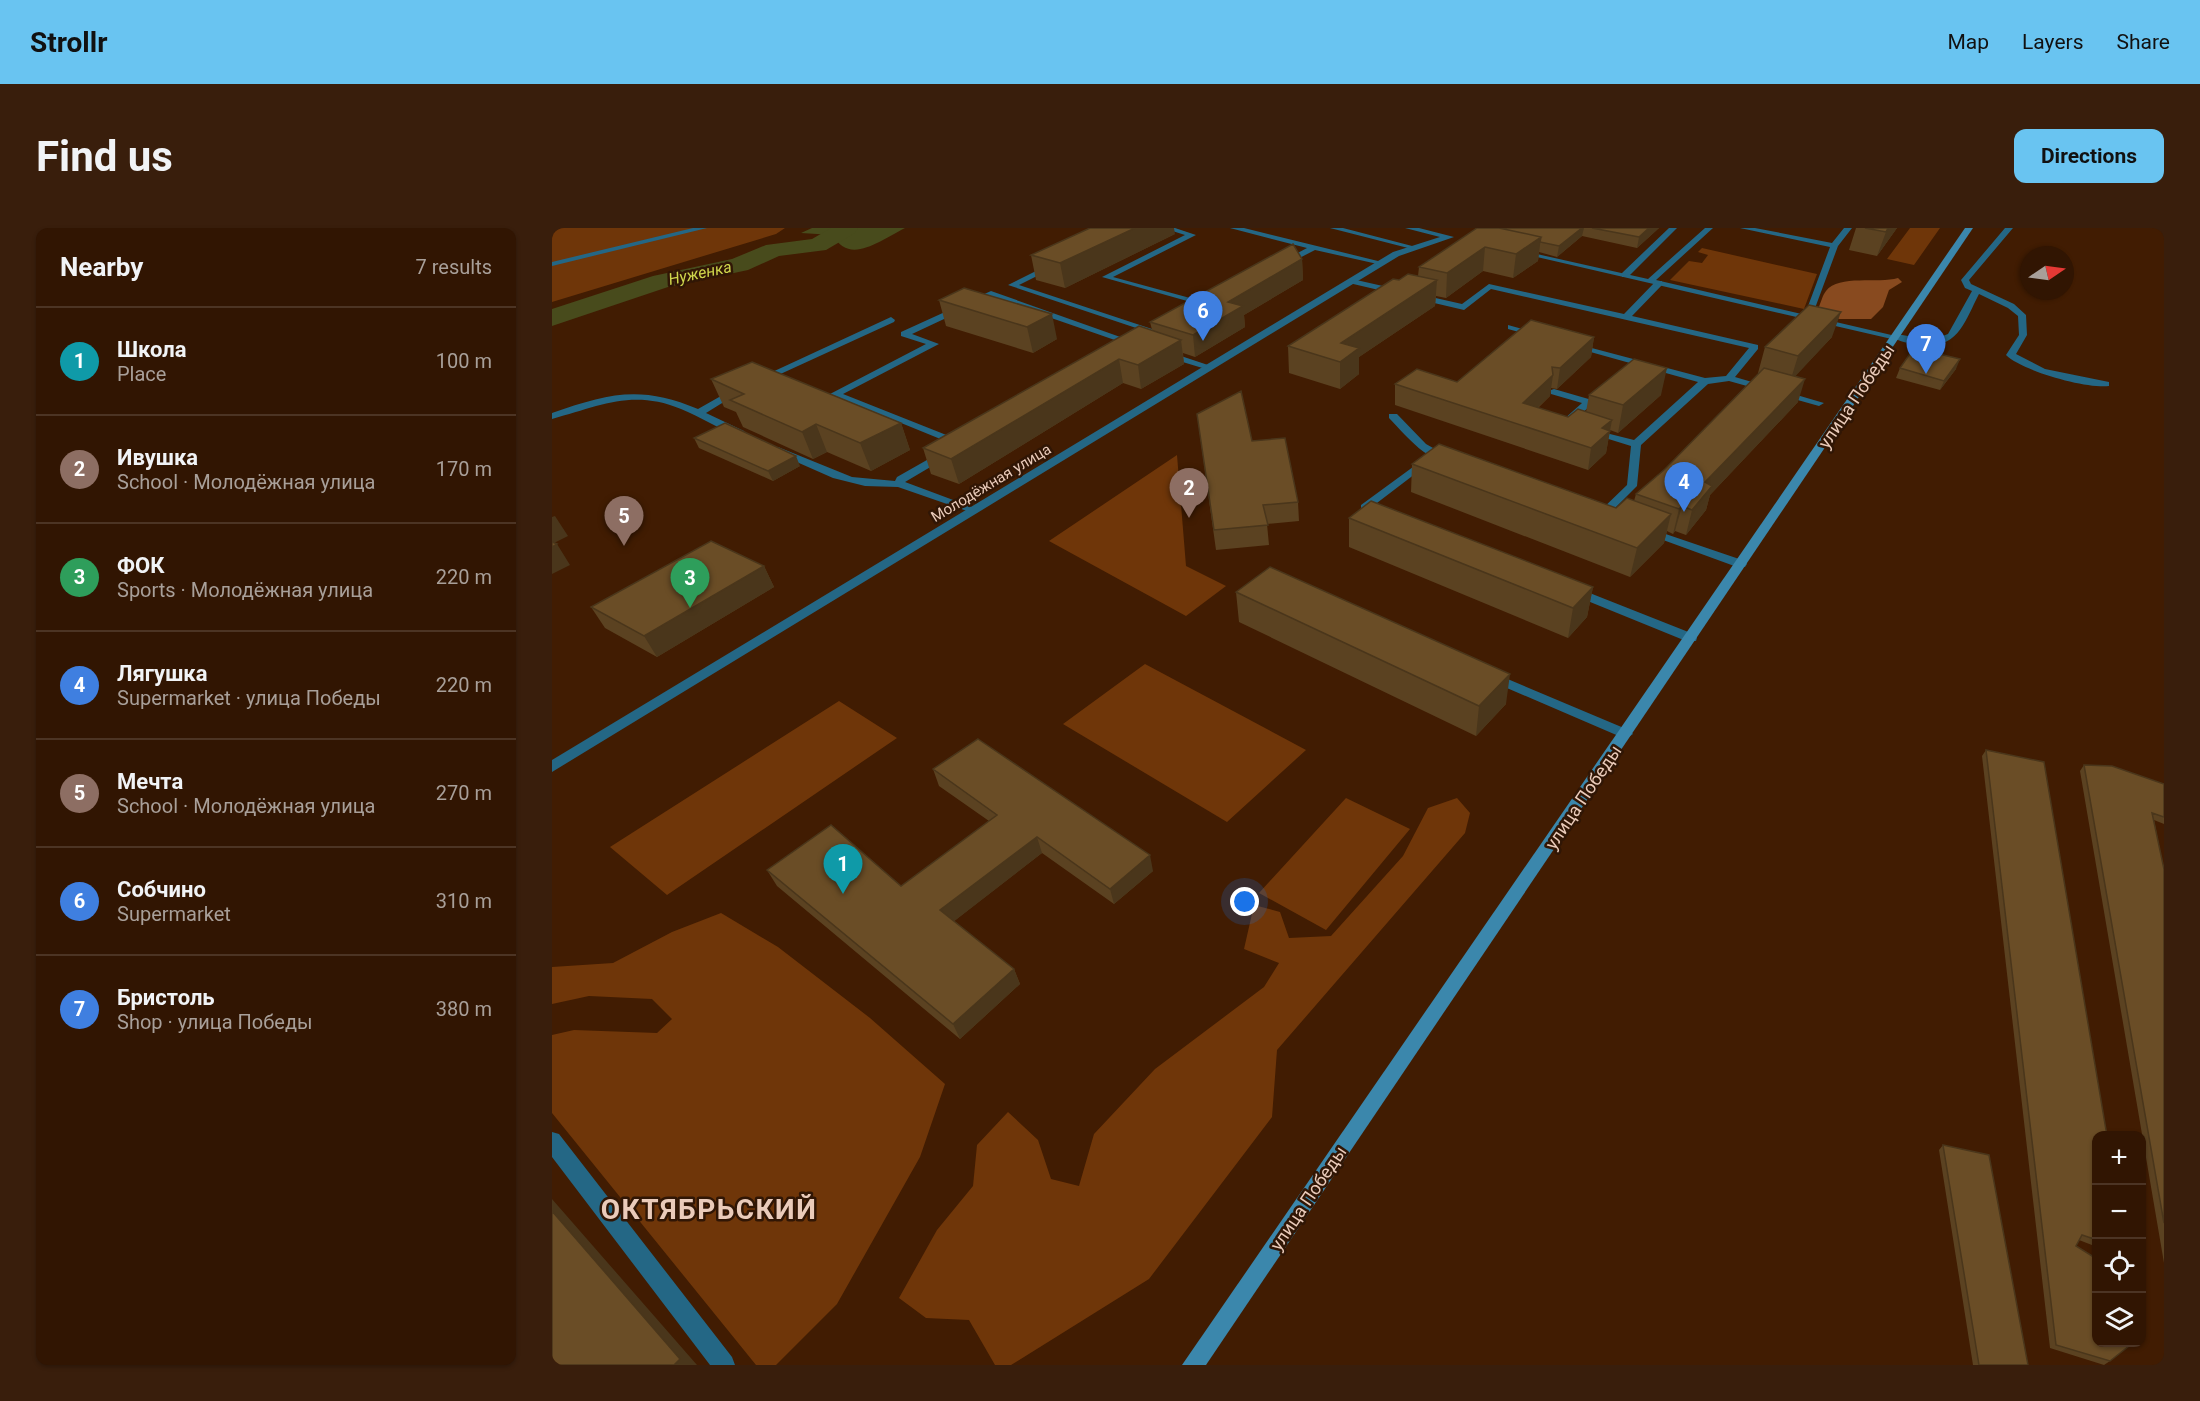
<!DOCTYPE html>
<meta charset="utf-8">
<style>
:root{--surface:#311502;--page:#391e0c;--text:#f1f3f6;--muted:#a89f99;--line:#4c3424;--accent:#69c4f1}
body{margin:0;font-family:Roboto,sans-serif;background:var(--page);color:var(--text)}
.controls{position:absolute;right:18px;bottom:18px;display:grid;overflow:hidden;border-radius:12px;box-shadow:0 2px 4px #0004}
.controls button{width:54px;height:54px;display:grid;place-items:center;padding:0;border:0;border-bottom:2px solid var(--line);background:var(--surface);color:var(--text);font:30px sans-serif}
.compass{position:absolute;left:1468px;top:18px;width:54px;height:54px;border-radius:50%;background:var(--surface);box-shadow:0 2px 4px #0004;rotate:77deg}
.you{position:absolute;left:693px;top:674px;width:21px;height:21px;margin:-15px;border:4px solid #fff;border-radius:50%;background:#1a73e8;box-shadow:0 0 0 9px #1a73e833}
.badge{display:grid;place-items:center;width:39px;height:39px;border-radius:50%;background:var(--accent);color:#fff;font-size:20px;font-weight:700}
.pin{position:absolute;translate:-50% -50px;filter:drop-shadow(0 2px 3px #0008)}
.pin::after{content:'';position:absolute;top:32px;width:21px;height:18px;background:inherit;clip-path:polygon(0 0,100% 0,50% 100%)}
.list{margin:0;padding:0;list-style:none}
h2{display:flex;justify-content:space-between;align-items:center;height:78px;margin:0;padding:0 24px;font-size:26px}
h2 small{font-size:20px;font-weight:400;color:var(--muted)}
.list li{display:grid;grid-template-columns:39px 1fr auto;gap:18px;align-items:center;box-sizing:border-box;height:108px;padding:0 24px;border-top:2px solid var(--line)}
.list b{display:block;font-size:22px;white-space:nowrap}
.list p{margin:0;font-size:20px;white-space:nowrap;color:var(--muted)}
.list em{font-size:20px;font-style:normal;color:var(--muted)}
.icon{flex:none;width:33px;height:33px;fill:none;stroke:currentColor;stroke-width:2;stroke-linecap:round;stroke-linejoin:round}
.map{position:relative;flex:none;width:1612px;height:1137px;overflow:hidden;border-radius:12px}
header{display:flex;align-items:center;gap:36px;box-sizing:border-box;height:84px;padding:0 30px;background:var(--accent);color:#111}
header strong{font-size:28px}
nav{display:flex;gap:33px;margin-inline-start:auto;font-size:21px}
.intro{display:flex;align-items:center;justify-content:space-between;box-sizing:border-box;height:144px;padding:0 36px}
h1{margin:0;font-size:42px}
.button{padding:15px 27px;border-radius:12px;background:var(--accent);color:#111;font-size:21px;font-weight:700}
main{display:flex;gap:36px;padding:0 36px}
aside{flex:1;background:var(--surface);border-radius:12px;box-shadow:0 2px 4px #0004}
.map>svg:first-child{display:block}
</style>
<header>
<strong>Strollr</strong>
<nav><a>Map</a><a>Layers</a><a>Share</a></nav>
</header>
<div class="intro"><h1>Find us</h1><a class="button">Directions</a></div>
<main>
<aside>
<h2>Nearby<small>7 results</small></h2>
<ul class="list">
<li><span class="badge" style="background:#0f9aa8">1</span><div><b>Школа</b><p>Place</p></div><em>100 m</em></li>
<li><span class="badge" style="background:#8d6e63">2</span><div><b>Ивушка</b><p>School · Молодёжная улица</p></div><em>170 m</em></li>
<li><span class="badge" style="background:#2e9e5b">3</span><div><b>ФОК</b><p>Sports · Молодёжная улица</p></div><em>220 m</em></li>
<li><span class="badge" style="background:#3f7fe0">4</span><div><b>Лягушка</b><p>Supermarket · улица Победы</p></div><em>220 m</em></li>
<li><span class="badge" style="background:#8d6e63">5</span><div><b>Мечта</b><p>School · Молодёжная улица</p></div><em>270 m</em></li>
<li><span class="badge" style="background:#3f7fe0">6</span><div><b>Собчино</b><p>Supermarket</p></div><em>310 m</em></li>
<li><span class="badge" style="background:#3f7fe0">7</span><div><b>Бристоль</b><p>Shop · улица Победы</p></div><em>380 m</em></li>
</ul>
</aside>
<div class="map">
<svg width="1612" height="1137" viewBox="0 0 1612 1137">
<rect width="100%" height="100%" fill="#411c02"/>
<path fill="#6f3609" d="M0,0H233L224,6L0,74Z
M1358,0H1388L1362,37L1335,31Z
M1150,20L1265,46L1252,81L1118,52L1137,33L1150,35L1156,27L1146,24Z
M625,227L634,338L674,358L634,388L497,313Z
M593,436L754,522L675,594L511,496Z
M287,473L345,510L115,667L58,619Z
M794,570L858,601L774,702L707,665Z
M905,570L918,585L913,605L725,822L720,889L597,1051L459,1137H443L417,1092L374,1090L347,1070L385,1002L421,958L425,917L456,884L486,912L499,951L527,958L542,906L603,841L712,759L727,735L692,721L702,677L728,684L737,710L779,708L851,628L876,580Z
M169,685L226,719L318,790L393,856L368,929L285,1076L224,1137H204L0,885V807L22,802L105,805L120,791L100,771L37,768L0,776V739L61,735L120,704Z"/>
<path fill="#884a1f" d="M1346,50L1350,54L1337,62L1331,79L1319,91H1287L1266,81C1269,75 1270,68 1274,63C1287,46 1326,56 1346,50Z"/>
<path fill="#484b1c" d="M260,0H353C329,12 297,38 281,7L249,5Z"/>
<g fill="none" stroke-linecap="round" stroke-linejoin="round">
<path fill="#484b1c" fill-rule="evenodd" d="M279,0H306L303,5L274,22L227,28L196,42L116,59L0,98V81L101,48L180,31L214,17L260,11Z"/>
<path fill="#246785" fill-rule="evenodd" d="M141,0H155L0,38V34Z
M611,0H623L644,7L561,49L660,76V80L550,49L633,7Z
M678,0H692L834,35L830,37L763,22L730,39L726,37L727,35L755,20Z
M778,0H791L864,19L860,21Z
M1117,0H1125L1076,49H1070V45Z
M1188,0H1203L1280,15L1292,0H1300L1286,18L1259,91L1252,89L1278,19Z
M1453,0H1461L1417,52L1419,56L1462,76L1474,87L1475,107L1464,126L1493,141L1557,154V158C1535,161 1470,143 1454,127L1467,107L1466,88L1456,80L1427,66C1412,95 1406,122 1367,117C1358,115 1347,114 1340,109L1344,106L1380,112L1396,106L1420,63L1413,60L1409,52Z
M498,36L505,38L467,57L609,104L602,106L456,57Z
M800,51L910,76L937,56L1072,86L1104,53H1110V57L1080,88L1206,117V121L1183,149L1272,175L1267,178L1177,153L1156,156L1089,217L1085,258L1054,289H1046V285L1075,257L1079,218L1034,204V200L1082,212L1146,154L1017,118V114L1153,150L1174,148L1197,120L939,61L912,82L797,55L796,53Z
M439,63L588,116L580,118L439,69L360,106L387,116L291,166L412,214L413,216L408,219L278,166L374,116L349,108V104Z
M339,89L343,92L342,94L211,154L203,152Z
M956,97L989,106L985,109L956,101Z
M611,124H617L662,139L657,142L611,128Z
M183,160L191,162L154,185L192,203L193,205L188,208C168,202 149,189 129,181C80,161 48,178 0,191V185C57,165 89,157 146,181Z
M1002,161L1040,172L1042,174L1019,196H1011V192L1030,175L999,166V162Z
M837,186H845L874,216L897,229V233C876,236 851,204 837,190Z
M226,219L300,249L343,253L345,249L389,224H397V228L353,254L428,282L422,285L418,284L346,259L313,258L281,250L222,224L221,222Z
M876,228L880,229V233L821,278L827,281V285L823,286L809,281V277Z
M1096,300L1193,333L1195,336L1193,339H1185L1092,305V301Z
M1020,358L1144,407L1145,410L1144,413H1134L1016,365L1014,362Z
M939,444L1079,503L1081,506L1074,511L1069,509L934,451L932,448L934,445Z
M0,904L7,906L180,1129L183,1137H158L0,929Z"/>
<path fill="#246785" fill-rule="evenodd" d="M853,0H867L902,9L847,28L0,544V532L841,24L888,9Z
M1153,0H1161L1104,52L1348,109L1344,112L963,24L967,22L1096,51Z"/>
<path fill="#3b87ac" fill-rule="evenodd" d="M1413,0H1421L654,1137H630Z"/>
</g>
<path fill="#5b4221" d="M925,0H1107L1085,20L1030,8L1005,29L987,24L986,33L961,50L931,43L894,70L884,68L883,78L807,129V146L788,161L737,145L736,118L847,52L866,48L867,39Z
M1304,0H1345L1325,28L1297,22Z
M623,6L513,60L484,52L479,27Z
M750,31L751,52L692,87L693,99L643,129L631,125L632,136L589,161L571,155L407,256L379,246L371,220L600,102L598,94Z
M412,60L505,111L481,125L394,98L387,72Z
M1042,109L1039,129L1005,161L999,160L998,168L986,180L1016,189L1034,184L1037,167H1109L1066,205L1058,202L1054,225L1036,242L843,177V156L905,154Z
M1280,109L1243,148L1246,174L1158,267L1154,282L1134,307L1123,303L1121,306L1115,303L1112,315L1078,349L859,264L860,236L1064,280L1082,273L1084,266L1113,241L1207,145H1206L1213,119Z
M1348,140L1404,141L1388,162L1344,150Z
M159,151L349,195L358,222L319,243L275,224L261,231L191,199L184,184L172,179Z
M645,186L700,213L746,274L747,293L715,296L717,317L664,322Z
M142,210L248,238L221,253L147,220Z
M797,290L1041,359L1035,389L1016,410L797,319Z
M212,338L222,359L105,429L53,400L39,379Z
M684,364L954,476L924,508L687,394Z
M1434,522L1545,908V1019L1527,1012L1524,1018L1558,1133L1552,1137L1498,1120L1430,528Z
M1532,537L1612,556V596L1602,592L1612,641V1035L1528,543Z
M381,541L601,643L562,676L490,625L402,693L462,741L468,756L408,811L225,658L215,642L349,658L437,593L387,558Z
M1391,917L1476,1137H1421L1387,922Z"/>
<path fill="#4a361b" d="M583,0H622L623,6L513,60L508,35Z
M1030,0H1032L1030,8L1005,29L1007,18Z
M1097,0H1107L1085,20L1087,9Z
M1336,0H1345L1325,28L1334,4Z
M989,9L986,33L961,50L964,26Z
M933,19L931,43L894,70L895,45Z
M750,31L751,52L692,87L693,99L643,129L641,107L676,74Z
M885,52L883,78L807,129V146L788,161V134L789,115Z
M1289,84L1280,109L1238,154L1246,128Z
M500,86L505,111L481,125L475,99Z
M1042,109L1039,129L1005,161L1008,140Z
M629,112L632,136L589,161L586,137Z
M567,131L571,155L407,256L399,231Z
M1408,131L1404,141L1388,162L1392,153Z
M1115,140L1109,167L1066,205L1071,177Z
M1001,147L998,168L968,196L971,175Z
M1253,151L1246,174L1158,267L1154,282L1134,307L1140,282L1153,254Z
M1060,192L1054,225L1036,242L1039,220L1050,200Z
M349,195L358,222L319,243L308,215Z
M264,196L275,224L261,231L250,204Z
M244,228L248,238L221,253L216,243Z
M1130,278L1123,303L1121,306L1127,281Z
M1119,286L1112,315L1078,349L1085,320Z
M3,288L16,308L0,316V289Z
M5,316L18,337L0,346V319Z
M212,338L222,359L105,429L92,408Z
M1041,359L1035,389L1016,410L1021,380Z
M958,446L954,476L924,508L927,478Z
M485,609L490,625L396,698L388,682Z
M598,627L601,643L562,676L558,661Z
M462,741L468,756L408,811L401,796Z
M0,971L145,1137H122L0,983Z"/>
<path fill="#6a4d26" stroke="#4a361b" stroke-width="1.5" d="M538,0H583L508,35L479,27Z
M925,0H947L989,9L964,26L933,19L895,45L867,39Z
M947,0H1030L1007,18L988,14L989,9Z
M1040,0H1097L1087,9Z
M1313,0H1336L1334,4Z
M741,16L750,31L676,74L691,78L641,107L598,94Z
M856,46L885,52L789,115L807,120L788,134L736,118L841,51L847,52Z
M412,60L500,86L475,99L387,72Z
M1257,77L1289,84L1246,128L1213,119Z
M979,92L1042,109L1008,140L1000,139L1001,147L971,175L1016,189L1026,181L1060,192L1050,200L1058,203L1039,220L843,156L865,141L905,154Z
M587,98L629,112L586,137L567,131L399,231L371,220Z
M1362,120L1408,131L1392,153L1348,140Z
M1082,131L1115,140L1071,177L1037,167Z
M200,134L349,195L308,215L264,196L250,204L178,172L192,166L159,151Z
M1212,140L1253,151L1153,254L1160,258L1140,282L1130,278L1127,281L1084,266L1113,241Z
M689,163L700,213L733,210L746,274L711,277L716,297L662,302L645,186Z
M173,195L244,228L216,243L142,210Z
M887,216L1064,280L1075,270L1119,286L1085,320L860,236Z
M819,273L1041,359L1021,380L797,290Z
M159,313L212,338L92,408L39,379Z
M0,314L5,316L0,319Z
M718,339L958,446L927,478L684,364Z
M426,511L598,627L558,661L485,609L388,682L462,741L401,796L215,642L279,597L349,658L445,587L381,541Z
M1434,522L1492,534L1555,908H1545V1012L1530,1007L1524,1018L1545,1031V1114H1582L1558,1133L1504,1117Z
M1532,537L1560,538L1612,556V589L1600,585L1612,641V995Z
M1391,917L1437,927L1476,1137H1427Z
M0,983L128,1131L122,1137H0Z"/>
<g text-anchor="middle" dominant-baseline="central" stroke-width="5" stroke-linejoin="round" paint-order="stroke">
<g font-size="15" fill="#eacbba" stroke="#301605">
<text transform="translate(439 255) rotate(-31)">Молодёжная улица</text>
</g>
<g font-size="16" font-style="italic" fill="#cfd64c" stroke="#301605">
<text transform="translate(148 45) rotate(-12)">Нуженка</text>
</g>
<g font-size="18" fill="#eacbba" stroke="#301605">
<text transform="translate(1304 168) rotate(-56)">улица Победы</text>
<text transform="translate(1031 569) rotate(-56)">улица Победы</text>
<text transform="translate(756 970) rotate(-56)">улица Победы</text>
</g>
<g font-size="28" font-weight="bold" letter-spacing="1.5" fill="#eacbba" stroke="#301605">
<text x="157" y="981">ОКТЯБРЬСКИЙ</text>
</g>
</g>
</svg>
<div class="controls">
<button>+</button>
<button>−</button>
<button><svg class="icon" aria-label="locate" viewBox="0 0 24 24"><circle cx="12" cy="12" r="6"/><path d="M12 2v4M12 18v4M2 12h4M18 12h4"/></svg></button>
<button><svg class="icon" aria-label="layers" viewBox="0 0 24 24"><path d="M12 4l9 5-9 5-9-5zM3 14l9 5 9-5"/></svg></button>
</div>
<svg class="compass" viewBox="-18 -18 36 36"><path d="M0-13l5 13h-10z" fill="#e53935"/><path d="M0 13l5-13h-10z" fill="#a89f99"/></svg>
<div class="you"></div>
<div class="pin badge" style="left:291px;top:666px;background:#0f9aa8">1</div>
<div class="pin badge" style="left:637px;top:290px;background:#8d6e63">2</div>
<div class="pin badge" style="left:138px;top:380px;background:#2e9e5b">3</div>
<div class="pin badge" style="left:1132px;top:284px;background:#3f7fe0">4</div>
<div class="pin badge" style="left:72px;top:318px;background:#8d6e63">5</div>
<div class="pin badge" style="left:651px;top:113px;background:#3f7fe0">6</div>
<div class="pin badge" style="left:1374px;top:146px;background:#3f7fe0">7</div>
</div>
</main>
